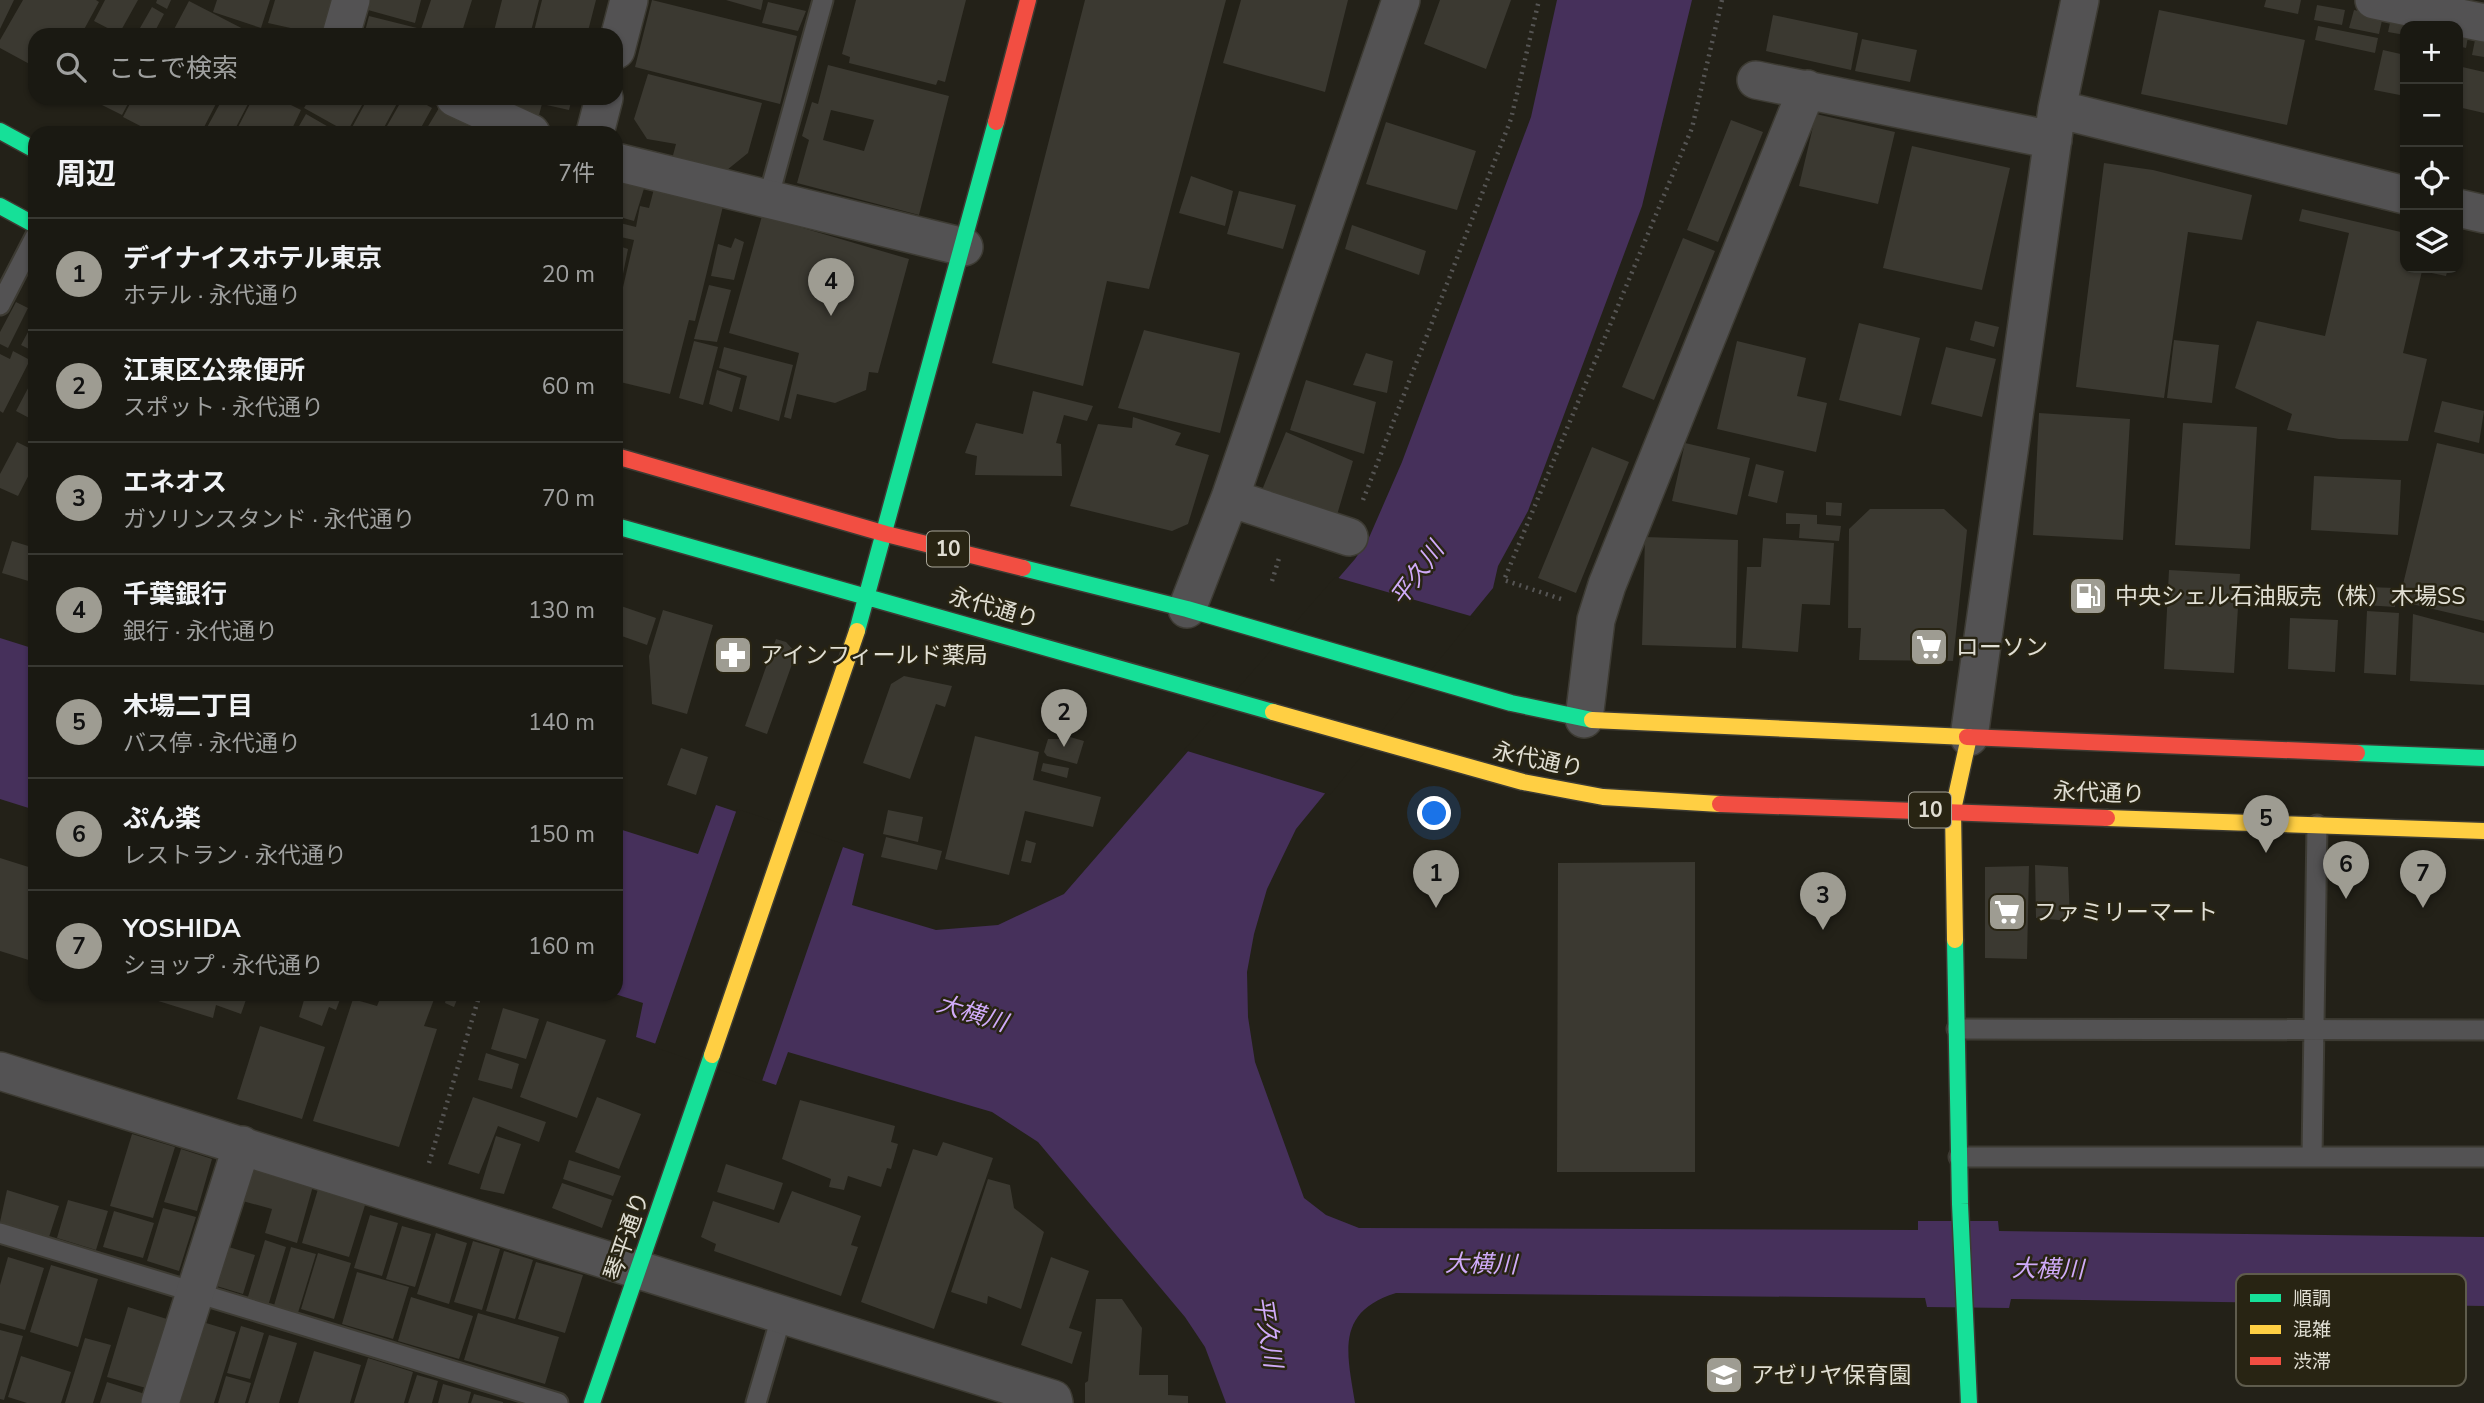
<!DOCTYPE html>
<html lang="ja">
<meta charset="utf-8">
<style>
:root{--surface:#1a1912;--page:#23221b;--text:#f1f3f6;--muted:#9fa09f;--line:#383832;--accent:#9e9c92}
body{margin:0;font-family:"Nunito Sans","Noto Sans JP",sans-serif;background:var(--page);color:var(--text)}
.controls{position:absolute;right:21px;top:21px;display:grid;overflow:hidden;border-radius:14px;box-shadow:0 2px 5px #0004}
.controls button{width:63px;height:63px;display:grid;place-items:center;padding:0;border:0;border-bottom:2px solid var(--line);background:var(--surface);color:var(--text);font:35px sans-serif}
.you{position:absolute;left:1435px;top:814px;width:24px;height:24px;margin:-18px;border:5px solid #fff;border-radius:50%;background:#1a73e8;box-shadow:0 0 0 10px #1a73e833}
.badge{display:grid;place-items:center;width:46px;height:46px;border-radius:50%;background:var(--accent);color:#111;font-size:23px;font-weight:700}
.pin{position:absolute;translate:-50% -58px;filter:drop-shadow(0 2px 4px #0008)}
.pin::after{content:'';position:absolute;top:37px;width:24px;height:21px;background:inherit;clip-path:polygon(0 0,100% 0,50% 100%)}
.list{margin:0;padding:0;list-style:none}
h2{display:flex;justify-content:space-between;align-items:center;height:91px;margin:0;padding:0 28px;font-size:30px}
h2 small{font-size:23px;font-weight:400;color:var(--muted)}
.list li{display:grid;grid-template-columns:46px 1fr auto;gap:21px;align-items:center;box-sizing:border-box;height:112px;padding:0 28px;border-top:2px solid var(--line)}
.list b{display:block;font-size:26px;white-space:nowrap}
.list p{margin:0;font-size:23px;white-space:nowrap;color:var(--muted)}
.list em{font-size:23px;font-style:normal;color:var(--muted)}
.icon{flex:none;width:38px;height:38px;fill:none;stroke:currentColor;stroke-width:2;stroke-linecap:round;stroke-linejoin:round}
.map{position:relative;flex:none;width:2484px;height:1403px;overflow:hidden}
.search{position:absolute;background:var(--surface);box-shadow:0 2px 5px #0004;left:28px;top:28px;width:595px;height:77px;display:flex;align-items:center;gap:18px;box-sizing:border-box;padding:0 24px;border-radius:21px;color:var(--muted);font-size:26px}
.panel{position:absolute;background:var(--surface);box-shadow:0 2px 5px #0004;left:28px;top:126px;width:595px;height:875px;border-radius:21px}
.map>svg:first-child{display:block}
</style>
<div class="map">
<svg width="2484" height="1403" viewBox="0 0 2484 1403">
<rect width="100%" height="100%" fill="#232118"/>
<path fill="#46305b" d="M1557,0H1692L1642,206L1528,511L1498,566L1493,588L1296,829L1267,889L1254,934L1247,972L1248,1017L1255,1062L1304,1198L1326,1215L1359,1228L1918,1230V1221H1998L1999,1231L2484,1237V1306L2011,1299L2009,1308L1927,1307L1925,1298L1396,1293C1335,1312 1347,1353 1355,1403H1226L1205,1347L1185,1317L1038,1142L992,1112L788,1052L776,1085L636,1037L643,1003L615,994L616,828L698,854L716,805L864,854L852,905L936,930L998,925L1064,894L1355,559L1368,540L1402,462L1531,117Z
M0,638L35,649V810L0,799Z"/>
<path fill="#232118" d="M1335,577L1474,617L1330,795L1184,750Z
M737,809L844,844L761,1084L654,1047Z"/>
<path fill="#3b3931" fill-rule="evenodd" d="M0,0H14L0,29Z
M23,0H96L99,2L81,35H35V67L0,48V40Z
M105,0H138L119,34L94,21Z
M157,0H171L167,9L156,3Z
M217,0H270L261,28L213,12Z
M275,0H333L322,35L268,23Z
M371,0H421L415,23L368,10Z
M431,0H472L461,35H419Z
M502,0H539L530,35H493Z
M542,0H596L587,35H533Z
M652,0L797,36L780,104L635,67Z
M726,0H763L761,10Z
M856,0H966L945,82L938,80L936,85L849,63L850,57L842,54Z
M1085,0H1226L1149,289L1107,281L1083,386L992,363Z
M1241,0H1348L1325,92L1223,63Z
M1440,0H1511L1486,69L1424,44Z
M2266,0H2301L2298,14L2264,7Z
M189,1L251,33L249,35H171Z
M768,2L806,11L798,31L762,23Z
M2317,5L2345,10L2342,25L2314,20Z
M152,7L164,14L153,35L140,28Z
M2159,10L2305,40L2287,125L2141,94Z
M2354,10L2383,16L2379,34L2349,28Z
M1773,15L1858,33L1851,70L1766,51Z
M369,16L417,28L415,35H364Z
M2391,18L2425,26H2405V35L2388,32Z
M2318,26L2378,38L2375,53L2315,40Z
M2458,35L2468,37L2466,48L2458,46Z
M1862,39L1917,50L1910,82L1855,71Z
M2475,40L2484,41V57L2472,55Z
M2383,50L2405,55V96L2374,90Z
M828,65L949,96L919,215L797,183L809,140L802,136L812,102L818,104ZM831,110L874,120L864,151L823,140Z
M2458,66L2484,72V113L2458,107Z
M648,74L762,103L748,153L727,170L672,159L676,144L647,139L634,119Z
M100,98H131L122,115L98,103Z
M133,98H219L201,133L150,131L123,117Z
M223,98H242L249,102L233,133H204Z
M253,98H277L301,110L290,133H235Z
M310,98H366L347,132L304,108Z
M368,98H400L381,133H349Z
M403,98H415L432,108L418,133H383Z
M518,98H572L569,110L542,104L539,115L516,110Z
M439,108L468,125L463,133H424Z
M306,114L339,133H295Z
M1816,114L1895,132L1878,204L1799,186Z
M1731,120L1763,132L1718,242L1687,230Z
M1386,122L1476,151L1457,210L1366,184Z
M1912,146L2010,168L1982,290L1883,268Z
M2104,163L2153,170L2252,195L2242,240L2188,232L2164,398L2076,387Z
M616,173L646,182L634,221L616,216Z
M1191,176L1233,191L1225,226L1179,213Z
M655,185L724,202L695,321L689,320L670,394L616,381V299L620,300L634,240L616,236V222L636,227L640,206L649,208Z
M1239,191L1296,205L1283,249L1227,234Z
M2302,209L2405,233V268H2448L2446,276L2422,271L2403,353L2427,359L2408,441L2339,439L2287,430L2292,414L2235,388L2257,321L2325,336L2349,233L2299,221Z
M762,216L909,259L878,373L869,372L866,390L835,403L797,394L791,419L784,417L799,353L729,333Z
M1352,225L1426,251L1419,275L1345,249Z
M735,238L744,242L734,280L711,276L718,244L731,248Z
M1683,238L1715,251L1654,400L1622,387Z
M616,245L628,249L619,294L616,293Z
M709,285L731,290L717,342L694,339Z
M16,302L28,308L8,348L0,344V332Z
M35,319V352L21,345Z
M1975,321L1999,327L1994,347L1970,340Z
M1859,323L1920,338L1901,416L1839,400Z
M1144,330L1240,353L1220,433L1118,408Z
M2174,340L2219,345L2212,403L2167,398Z
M694,341L718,347L703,405L679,398Z
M1737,341L1806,358L1797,396L1827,403L1816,452L1717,429Z
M724,347L793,365L779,421L739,409L747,376L719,368Z
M1946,347L1996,359L1982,417L1931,404Z
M13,351L30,360L3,413L0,411V354L10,359Z
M1366,353L1393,361L1387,393L1353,385Z
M717,370L741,378L732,412L709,404Z
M35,375V421L16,411Z
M1306,380L1376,402L1364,454L1290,430Z
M1033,391L1093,406L1087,421L1064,415L1056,443L1061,444L1062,476L975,475L977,456L965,453L976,423L1023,434Z
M2442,401L2484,411L2479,443L2434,432Z
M2039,413L2130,419L2123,540L2033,535Z
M1133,417L1181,433L1175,445L1209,455L1188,524L1172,531L1070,506L1098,424L1132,428Z
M2183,423L2257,427L2250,549L2175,545Z
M1286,432L1353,461L1337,515L1262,490Z
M17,442L35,451V463L18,496L0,488V474Z
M1685,443L1750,458L1737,515L1672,501Z
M2437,443L2484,454V621L2399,601Z
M1592,447L1629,462L1576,593L1538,578Z
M1756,464L1784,471L1777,503L1748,496Z
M2314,476L2401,480L2398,535L2311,530Z
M1826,502L1842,503L1841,516L1826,515Z
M1870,509H1944L1967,530L1953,661L1859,660L1861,628H1848L1849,529Z
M1786,513L1817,515V524L1841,526L1839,541L1799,538L1800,524H1786Z
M1645,537L1738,540L1736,648L1642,645Z
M1763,538L1834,543L1830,605L1802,604L1798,652L1742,648L1747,567H1761Z
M12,541L35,548V583L2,573Z
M2169,570L2240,574L2234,673L2164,669Z
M2367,587L2396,588L2395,607L2365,605Z
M618,605L656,618L647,645L616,634Z
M663,610L713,625L687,714L652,704L649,656Z
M2367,611L2399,613L2396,675L2364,673Z
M2413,614L2484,633V685L2410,681Z
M2290,618L2338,620L2335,672L2288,669Z
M776,639L786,642L796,653L767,734L745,726Z
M904,676L952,686L945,707L936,704L910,779L863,763L891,684Z
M1063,735L1084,741L1077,764L1047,756L1044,752L1048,739H1059Z
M975,736L1039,752L1033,780L1101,797L1093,827L1025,811L1009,875L945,859Z
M681,748L708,757L696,795L667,785Z
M1043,763L1069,768L1067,778L1041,771Z
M888,810L923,817L918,842L883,834Z
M886,837L942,851L937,870L881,857Z
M1026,840L1036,843L1031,863L1021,861Z
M0,858L35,869V962L0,951Z
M1695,862V1172H1557L1558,863Z
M2035,865L2068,867L2070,921L2036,918Z
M2029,866L2027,959L1985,958V867Z
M248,994L241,1014L216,1005L213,1018L139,995Z
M287,994H342L336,1010L329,1007L322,1026L299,1017L304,1000Z
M382,994H436L424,1026L437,1029L399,1147L313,1121L353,999L377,1006Z
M447,994L458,997L454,1007L445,1003Z
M503,1008L539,1019L526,1059L491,1049Z
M547,1021L606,1040L577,1118L520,1097Z
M260,1026L325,1047L302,1119L237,1099Z
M486,1053L519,1064L512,1089L478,1080Z
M473,1097L546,1122L539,1142L498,1126L479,1174L448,1164Z
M597,1097L641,1114L619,1169L575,1152Z
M800,1100L895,1126L891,1142L898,1144L891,1169L887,1168L881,1187L848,1176L844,1190L829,1187L831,1179L782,1159Z
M132,1134L175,1147L153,1218L110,1206Z
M496,1136L521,1144L504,1194L480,1189Z
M943,1142L993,1158L934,1329L861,1302L913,1149L937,1156Z
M181,1149L212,1159L197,1211L164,1202Z
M569,1160L621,1176L613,1196L563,1179Z
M726,1164L783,1183L774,1210L717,1192Z
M249,1167L313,1186L297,1243L265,1233L272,1209L239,1200Z
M988,1179L1010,1185L1014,1208L1044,1232L1021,1309L988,1296L987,1304L951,1292Z
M562,1183L612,1200L602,1228L552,1208Z
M318,1189L366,1202L349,1257L302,1243Z
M7,1190L59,1206L49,1237L0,1222Z
M792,1191L861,1216L851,1245L858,1247L841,1296L714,1251L716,1244L701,1237L713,1201L779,1223Z
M68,1200L108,1211L96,1250L57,1238Z
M163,1208L196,1217L179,1271L147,1261Z
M114,1211L154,1223L143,1258L103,1247Z
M370,1215L398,1223L382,1276L354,1268Z
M402,1226L431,1234L415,1287L386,1279Z
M436,1233L467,1243L449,1304L417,1294Z
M265,1240L286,1247L268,1306L247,1300Z
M473,1241L500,1249L482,1310L454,1302Z
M222,1245L255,1255L243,1294L210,1284Z
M291,1247L316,1254L297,1316L273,1309Z
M504,1251L533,1260L515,1319L486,1311Z
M318,1253L351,1263L334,1319L301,1309Z
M8,1257L44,1268L25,1330L0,1323V1285Z
M1051,1257L1089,1271L1069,1328L1082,1332L1072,1364L1021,1345Z
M536,1262L583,1275L565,1333L518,1319Z
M51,1265L98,1279L78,1347L30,1332Z
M357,1272L409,1287L393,1339L342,1324Z
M411,1297L473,1316L459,1359L398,1341Z
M1096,1299H1122L1142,1328L1139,1375H1168V1395L1188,1396V1403H1085V1383L1088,1381Z
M128,1307L167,1319L146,1388L107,1377Z
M478,1313L559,1337L545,1384L464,1360Z
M196,1320L236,1332L214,1403H171Z
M241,1326L264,1333L250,1379L227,1373Z
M0,1330L23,1336L4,1400L0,1399Z
M269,1335L297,1343L279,1403H248Z
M85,1338L111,1345L93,1403H65Z
M314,1351L361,1365L350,1403H298Z
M21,1356L71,1372L61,1403H27L8,1397Z
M368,1358L413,1372L404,1403H354Z
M417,1375L438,1381L432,1403H408Z
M226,1376L251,1383L245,1403H218Z
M107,1382L145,1394L142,1403H100Z
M443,1384L471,1392L468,1403H438Z
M474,1394L503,1402V1403H471Z"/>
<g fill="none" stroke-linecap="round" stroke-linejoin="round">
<defs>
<path id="lane" d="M768,199L823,0
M0,305L35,237
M1957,1029L2484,1030
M1959,1157H2484
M2312,1157L2317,825
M0,1233L558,1403
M756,1403L782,1314"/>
<path id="street" d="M2374,0L2484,23
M341,35L351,0
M616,50L629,0
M1756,80L2053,140
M455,98L531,133
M2057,109L2405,195
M595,133L604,98
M616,162L964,247
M2458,208L2484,214
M1230,498L1349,537
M1187,609L1230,498L1401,0
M1584,719L1596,620L1607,585L1807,89
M1969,737L2057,109L2080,0
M0,1071L1053,1399L1054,1403
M160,1403L242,1145"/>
<path id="fast" d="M0,131L35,150
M0,206L35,225
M616,526L1273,712
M1023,568L1187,609L1511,703L1592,720
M857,631L996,122
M2357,753L2484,758
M1955,940L1960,1204L1969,1403
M592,1403L712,1055"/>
<path id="slow" d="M1273,712L1523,782L1603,797L1720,804
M1592,720L1967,737
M2107,818L2484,831
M1955,940L1953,810L1969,737
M712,1055L857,631"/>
<path id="jam" d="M996,122L1028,0
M616,456L886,534L1023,568
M1967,737L2357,753
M1720,804L2107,818"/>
</defs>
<use href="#lane" stroke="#3d3b33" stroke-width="23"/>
<use href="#street" stroke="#3d3b33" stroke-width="40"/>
<use href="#fast" stroke="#3d3b33" stroke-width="19"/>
<use href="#slow" stroke="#3d3b33" stroke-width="19"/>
<use href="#jam" stroke="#3d3b33" stroke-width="19"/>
<path stroke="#565554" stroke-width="4.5" stroke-dasharray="2 5" stroke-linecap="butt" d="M1363,500L1511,119L1539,0
M1272,581L1280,555
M1561,599L1504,580L1692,128L1722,0
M429,1163L478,1000"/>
<use href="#lane" stroke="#535253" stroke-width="19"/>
<use href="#street" stroke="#535253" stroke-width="37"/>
<use href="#fast" stroke="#16e098" stroke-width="16"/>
<use href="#slow" stroke="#ffcf43" stroke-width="16"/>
<use href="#jam" stroke="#f24e42" stroke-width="16"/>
</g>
<defs>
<symbol id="fuel-square" viewBox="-11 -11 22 22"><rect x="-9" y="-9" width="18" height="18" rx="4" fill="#9e9c92" stroke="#282413"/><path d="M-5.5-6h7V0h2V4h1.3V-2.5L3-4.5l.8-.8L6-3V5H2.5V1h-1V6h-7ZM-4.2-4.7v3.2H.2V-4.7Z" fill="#fff"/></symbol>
<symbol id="supermarket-square" viewBox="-11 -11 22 22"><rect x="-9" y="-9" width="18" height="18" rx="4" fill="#9e9c92" stroke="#282413"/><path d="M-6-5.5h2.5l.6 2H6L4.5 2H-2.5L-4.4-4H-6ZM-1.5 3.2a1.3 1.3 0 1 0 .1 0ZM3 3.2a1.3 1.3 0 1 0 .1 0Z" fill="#fff"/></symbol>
<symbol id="pharmacy-square" viewBox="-11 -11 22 22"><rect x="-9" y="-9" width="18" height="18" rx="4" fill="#9e9c92" stroke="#282413"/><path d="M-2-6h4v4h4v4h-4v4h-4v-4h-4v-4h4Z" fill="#fff"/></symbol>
<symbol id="school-square" viewBox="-11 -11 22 22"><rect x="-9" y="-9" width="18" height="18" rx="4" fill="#9e9c92" stroke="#282413"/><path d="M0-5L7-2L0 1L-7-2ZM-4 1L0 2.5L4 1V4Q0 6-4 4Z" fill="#fff"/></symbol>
</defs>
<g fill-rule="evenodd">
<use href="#fuel-square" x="2066" y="574" width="44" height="44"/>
<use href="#supermarket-square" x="1907" y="625" width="44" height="44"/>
<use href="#pharmacy-square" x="711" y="633" width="44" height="44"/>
<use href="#supermarket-square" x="1985" y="890" width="44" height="44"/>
<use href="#school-square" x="1702" y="1353" width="44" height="44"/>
</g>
<g text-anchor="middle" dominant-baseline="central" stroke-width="5" stroke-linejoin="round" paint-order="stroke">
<g fill="#282413" stroke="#a9a699" stroke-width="2">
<rect x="927" y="531.5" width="42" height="35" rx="5"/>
<rect x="1909" y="792.5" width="42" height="35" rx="5"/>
</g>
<g font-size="21" font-weight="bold" fill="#e0ded3">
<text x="948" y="549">10</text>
<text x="1930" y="810">10</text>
</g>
<g font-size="23" fill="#e0ded3" stroke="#282413" text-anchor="start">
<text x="2115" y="596">中央シェル石油販売（株）木場SS</text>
<text x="1956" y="647">ローソン</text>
<text x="760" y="655">アインフィールド薬局</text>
<text x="2034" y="912">ファミリーマート</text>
<text x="1751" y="1375">アゼリヤ保育園</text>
</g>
<g font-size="23" fill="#e0ded3" stroke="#282413">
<text transform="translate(994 608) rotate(16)">永代通り</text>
<text transform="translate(1538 760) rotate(12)">永代通り</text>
<text transform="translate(2099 793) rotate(2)">永代通り</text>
<text transform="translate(627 1236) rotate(-71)">琴平通り</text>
</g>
<g font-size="24" font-style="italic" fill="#d0abf9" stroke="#282413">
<text transform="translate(1417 574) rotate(-54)">平久川</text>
<text transform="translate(972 1013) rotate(17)">大横川</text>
<text transform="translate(1481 1264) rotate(1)">大横川</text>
<text transform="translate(2048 1269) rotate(1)">大横川</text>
<text transform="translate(1268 1332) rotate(81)">平久川</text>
</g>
</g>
<rect x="2236" y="1274" width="230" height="112" rx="10" fill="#282413" stroke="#5f5c4d" stroke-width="2"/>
<rect x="2250" y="1294" width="31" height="8" fill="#16e098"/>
<rect x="2250" y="1325" width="31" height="9" fill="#ffcf43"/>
<rect x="2250" y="1357" width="31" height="8" fill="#f24e42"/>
<g font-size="19" fill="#e0ded3">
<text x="2293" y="1305">順調</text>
<text x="2293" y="1336">混雑</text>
<text x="2293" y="1368">渋滞</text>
</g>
</svg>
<div class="controls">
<button>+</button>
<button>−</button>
<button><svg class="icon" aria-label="locate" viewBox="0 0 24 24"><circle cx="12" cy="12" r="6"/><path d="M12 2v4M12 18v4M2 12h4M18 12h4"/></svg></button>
<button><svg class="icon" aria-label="layers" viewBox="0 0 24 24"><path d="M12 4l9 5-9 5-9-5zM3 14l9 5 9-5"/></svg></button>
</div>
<div class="you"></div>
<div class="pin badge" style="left:1436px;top:908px">1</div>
<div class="pin badge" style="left:1064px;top:747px">2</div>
<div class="pin badge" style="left:1823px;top:930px">3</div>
<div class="pin badge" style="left:831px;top:316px">4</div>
<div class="pin badge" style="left:2266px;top:853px">5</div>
<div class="pin badge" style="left:2346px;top:899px">6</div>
<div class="pin badge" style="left:2423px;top:908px">7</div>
<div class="search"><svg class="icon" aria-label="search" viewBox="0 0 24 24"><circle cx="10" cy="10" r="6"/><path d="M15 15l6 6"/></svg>ここで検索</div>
<section class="panel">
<h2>周辺<small>7件</small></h2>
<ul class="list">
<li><span class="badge">1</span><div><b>デイナイスホテル東京</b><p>ホテル · 永代通り</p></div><em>20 m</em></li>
<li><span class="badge">2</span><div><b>江東区公衆便所</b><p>スポット · 永代通り</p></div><em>60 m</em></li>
<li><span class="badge">3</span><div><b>エネオス</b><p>ガソリンスタンド · 永代通り</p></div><em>70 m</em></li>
<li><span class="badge">4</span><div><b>千葉銀行</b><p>銀行 · 永代通り</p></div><em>130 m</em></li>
<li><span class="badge">5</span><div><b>木場二丁目</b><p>バス停 · 永代通り</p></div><em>140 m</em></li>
<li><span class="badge">6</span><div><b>ぷん楽</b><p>レストラン · 永代通り</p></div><em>150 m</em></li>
<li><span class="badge">7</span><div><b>YOSHIDA</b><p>ショップ · 永代通り</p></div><em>160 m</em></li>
</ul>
</section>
</div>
